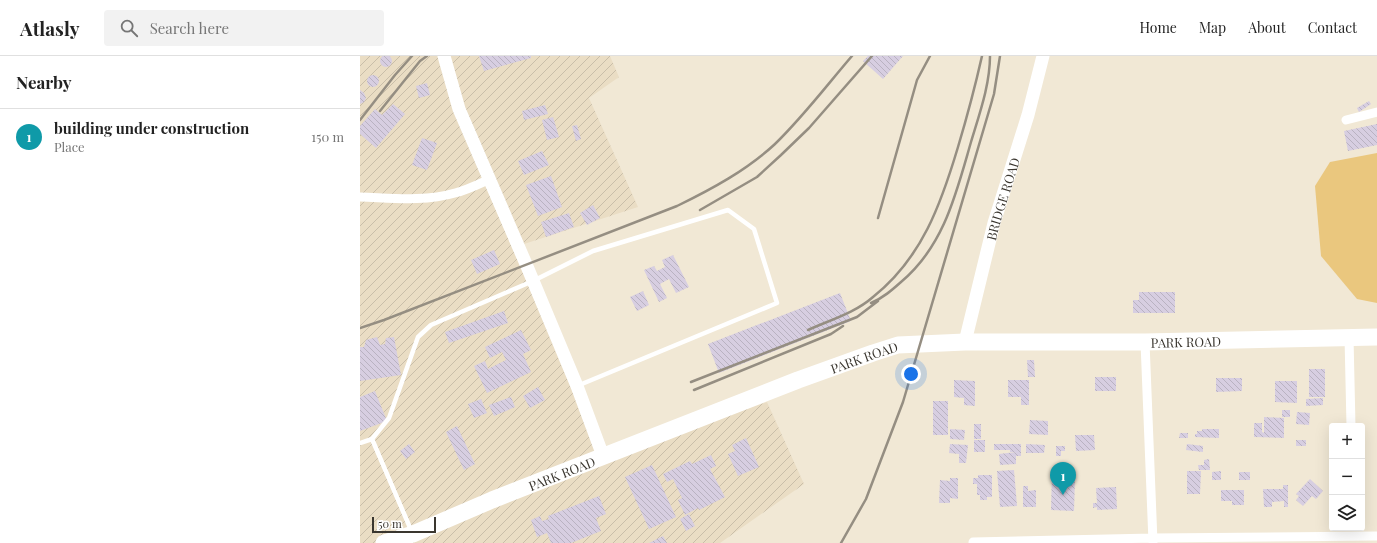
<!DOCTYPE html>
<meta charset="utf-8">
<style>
:root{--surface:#fff;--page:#f2f2f2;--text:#222;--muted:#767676;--line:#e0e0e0;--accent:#1a73e8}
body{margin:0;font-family:"Playfair Display",serif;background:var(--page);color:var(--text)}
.controls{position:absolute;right:12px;bottom:12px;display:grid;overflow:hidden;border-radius:4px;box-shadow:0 4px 16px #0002}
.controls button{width:36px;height:36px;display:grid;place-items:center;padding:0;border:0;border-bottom:1px solid var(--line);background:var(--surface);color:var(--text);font:20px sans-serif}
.scale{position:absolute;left:12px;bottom:10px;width:64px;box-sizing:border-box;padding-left:4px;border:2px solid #3a362f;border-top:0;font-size:11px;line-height:14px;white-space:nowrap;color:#3a362f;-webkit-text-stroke:3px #fff;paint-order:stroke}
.you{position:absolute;left:551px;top:318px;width:14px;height:14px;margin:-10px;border:3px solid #fff;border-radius:50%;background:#1a73e8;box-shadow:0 0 0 6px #1a73e833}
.badge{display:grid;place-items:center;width:26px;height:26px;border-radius:50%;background:var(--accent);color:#fff;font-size:13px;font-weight:700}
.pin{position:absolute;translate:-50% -33px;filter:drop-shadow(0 1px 2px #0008)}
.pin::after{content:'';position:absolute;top:21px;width:14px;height:12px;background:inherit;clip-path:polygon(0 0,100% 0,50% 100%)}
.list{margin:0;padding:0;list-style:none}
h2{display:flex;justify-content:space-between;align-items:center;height:52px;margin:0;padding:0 16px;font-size:17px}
h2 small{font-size:13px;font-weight:400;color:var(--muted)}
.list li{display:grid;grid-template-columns:26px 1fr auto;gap:12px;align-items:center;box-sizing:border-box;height:56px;padding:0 16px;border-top:1px solid var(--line)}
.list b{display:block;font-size:15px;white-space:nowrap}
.list p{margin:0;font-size:13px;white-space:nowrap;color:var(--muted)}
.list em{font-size:13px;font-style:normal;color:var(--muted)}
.icon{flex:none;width:22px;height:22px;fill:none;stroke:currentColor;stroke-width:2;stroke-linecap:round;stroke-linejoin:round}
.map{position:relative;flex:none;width:1017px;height:487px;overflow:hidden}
header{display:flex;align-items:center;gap:24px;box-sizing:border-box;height:56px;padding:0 20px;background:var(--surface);border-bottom:1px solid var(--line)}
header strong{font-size:19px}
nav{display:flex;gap:22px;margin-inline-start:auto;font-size:14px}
.search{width:280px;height:36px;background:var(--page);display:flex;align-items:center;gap:10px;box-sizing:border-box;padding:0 14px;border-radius:4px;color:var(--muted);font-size:15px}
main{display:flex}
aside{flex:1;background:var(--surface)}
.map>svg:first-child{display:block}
</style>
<header>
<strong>Atlasly</strong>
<div class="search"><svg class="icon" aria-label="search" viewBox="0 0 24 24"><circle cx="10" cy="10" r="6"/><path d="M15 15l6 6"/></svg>Search here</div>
<nav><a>Home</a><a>Map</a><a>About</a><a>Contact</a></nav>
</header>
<main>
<aside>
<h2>Nearby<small></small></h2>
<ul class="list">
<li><span class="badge" style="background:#0f9aa8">1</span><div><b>building under construction</b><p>Place</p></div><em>150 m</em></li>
</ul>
</aside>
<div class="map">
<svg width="1017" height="487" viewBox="0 0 1017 487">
<defs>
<pattern id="industrial-furrows" width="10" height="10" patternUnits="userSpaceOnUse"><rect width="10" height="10" fill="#eaddc4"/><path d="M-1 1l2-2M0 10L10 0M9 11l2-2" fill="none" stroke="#c9bea9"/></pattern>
<pattern id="building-back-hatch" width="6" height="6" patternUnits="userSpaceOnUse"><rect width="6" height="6" fill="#d7cee1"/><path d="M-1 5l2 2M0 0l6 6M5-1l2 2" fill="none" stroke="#b9b2c1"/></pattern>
</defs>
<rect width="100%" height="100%" fill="#f1e8d5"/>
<path fill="url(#industrial-furrows)" d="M0,0H250L259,21L229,42L278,151L161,189L247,403L407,346L444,428L360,487H0Z"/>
<path fill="#eac77e" d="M1017,97V247L997,243L961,200L955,130L970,106Z"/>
<path fill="url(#building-back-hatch)" d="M20 5a6 6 0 1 1 12 0a6 6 0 1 1-12 0Z
M119,0H171V2L124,15Z
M508,0H543L523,23L503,5Z
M7 25a6 6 0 1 1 12 0a6 6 0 1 1-12 0Z
M67,27L70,39L59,42L56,30Z
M0,34L4,37L6,42L4,46L0,48Z
M1009,45L1011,48L999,56L997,52Z
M33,48L45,58L16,92L0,78V70L15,53L22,59Z
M185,49L188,58L164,64L162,55Z
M193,61L199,81L187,84L182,64Z
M1017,68V89L988,95L984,75Z
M217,69L221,83L216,85L212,70Z
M62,82L77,87L67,114L52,109Z
M182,95L189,109L164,119L158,105Z
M191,120L202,151L178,160L166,129Z
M233,149L240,162L227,169L220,157Z
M209,157L214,171L186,181L181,166Z
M134,194L140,208L117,218L111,204Z
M313,199L329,231L316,237L309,223L300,228L307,242L299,246L284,214L294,210L297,215L305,211L302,204Z
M283,235L289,249L277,255L270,241Z
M779,236H815V257H773V244H779Z
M480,237L491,265L359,317L348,288Z
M144,255L148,267L89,287L85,276Z
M161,274L171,294L163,298L171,316L127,337L114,310L125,305L128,313L146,304L142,296L130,302L125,291Z
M17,281L20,289L25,288L26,282L34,281L41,319L0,325V291H4L6,284Z
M667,304H674L675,321H668Z
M949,313H965V341H949Z
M735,321H756V335H735Z
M856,322H882V335L856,336Z
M594,324L615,325V350L604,349V342L594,341Z
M648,324H669V349H661V341H648Z
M915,325H937V347L915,346Z
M178,331L185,344L170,352L163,340Z
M15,335L27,365L0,375V341Z
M151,341L155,351L134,360L129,349Z
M963,342V349L946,350V343Z
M121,343L127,357L114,362L108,348Z
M573,345H588V379H573Z
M922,354H930V361H922Z
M937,356L950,357L949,369L936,368Z
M904,361L924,362V382L894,381V367H902V376L904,377Z
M670,364L688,365V379L669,378Z
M614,368H621V383H614Z
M97,370L115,408L104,414L86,376Z
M590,373L605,374L604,384L590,383Z
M842,373H859V382L835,381V378H837V375H842Z
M820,377H828V382H819Z
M715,379H734L735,394L716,395Z
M386,382L399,411L378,420L368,398L375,395L372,389Z
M614,384H625V396H614Z
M936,384H946V390H936Z
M49,388L55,396L46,403L40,395Z
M590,388L608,389L606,407H599V398L589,397Z
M634,388H661V400H656V408L640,409L639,398L656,396H650V394H634Z
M666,388L685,389L684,397H666Z
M827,388L843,390V396L826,394Z
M696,390H705V395H701V400H696Z
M351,399L356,410L350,413L365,441L339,454L338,452L325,459L318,444L322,442L313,423L307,426L303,418L330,405L332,408Z
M849,403L850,414H839L838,409H844V404Z
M292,409L316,461L289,473L265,421Z
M654,414L657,450L640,451L637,415Z
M827,415H841L840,438H827Z
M861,415V424H852V416Z
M692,416L705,417L704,423L715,424L714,455L691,454Z
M879,416H890V424H879Z
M618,419H632V441H627V444H620V439H617V428H613V422H618Z
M590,422H598V443L590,442V447H579L580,424L590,425Z
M950,423L963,435L956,443L952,440L943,450L936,444L939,440L936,438Z
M923,429H928V451H924V445L912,446V451H904L903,433H923Z
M663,430H668V435L676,434V451H663Z
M756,431L757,453L737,454V451L733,452V447H737L736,432Z
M861,434H884V449H872V445H861Z
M239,440L246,458L236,462L241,475L211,487H191L187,477L177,481L171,464L180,460L182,465L189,463L188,460Z
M329,458L335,470L326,475L320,463Z
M303,480L307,487H289Z"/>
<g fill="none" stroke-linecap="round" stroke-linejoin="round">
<path stroke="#fff" stroke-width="4.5" d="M12,383L51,474
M0,387L12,383L29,362L58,281L71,269L173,225L233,195L368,154L394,173L417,247L217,330"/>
<path stroke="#fff" stroke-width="9" d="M986,64L1017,56
M0,141C32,142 64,146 95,137C107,134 119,128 130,123
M989,281L991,370
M785,286L793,486
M613,486L793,482L1017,480"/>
<g stroke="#fff" stroke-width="13">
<path d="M84,0L99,53L166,208L217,330L243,400"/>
<path id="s1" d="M605,286L634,167L668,59L683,0"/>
</g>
<path stroke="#fff" stroke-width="17" id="s2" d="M24,487L53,478L132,444L438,324L513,297L538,289L605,286H785L1017,281"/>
<path stroke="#958e82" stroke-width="2.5" d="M20,55L60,5L67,0
M0,64L35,19L52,0
M340,154L397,121L421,99L449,72L512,0
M518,162L557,24L570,0
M511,247C523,242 532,234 541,226C584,190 596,138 611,86C619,59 630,29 630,0
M0,272L24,264L317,150C352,133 387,114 415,88C443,61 467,29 492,0
M448,274C470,264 495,257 513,241C562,202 581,148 598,91C607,61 615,31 622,0
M331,326L497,261L518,245
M334,334L471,278L483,270
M481,487L506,443L543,346L634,38L640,0"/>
</g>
<g text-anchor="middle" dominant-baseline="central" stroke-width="4" stroke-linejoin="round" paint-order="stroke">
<g font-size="13" fill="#3a362f" stroke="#fff">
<text stroke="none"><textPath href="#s1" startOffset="148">BRIDGE ROAD</textPath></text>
<text stroke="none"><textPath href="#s2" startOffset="839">PARK ROAD</textPath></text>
<text stroke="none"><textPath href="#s2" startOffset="515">PARK ROAD</textPath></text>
<text stroke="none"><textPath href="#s2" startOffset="191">PARK ROAD</textPath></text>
</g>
</g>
</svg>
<div class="controls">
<button>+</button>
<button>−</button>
<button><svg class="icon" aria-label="layers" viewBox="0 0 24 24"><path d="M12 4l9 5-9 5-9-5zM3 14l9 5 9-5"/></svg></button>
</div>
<div class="scale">50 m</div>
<div class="you"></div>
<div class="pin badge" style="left:703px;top:439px;background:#0f9aa8">1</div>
</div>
</main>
